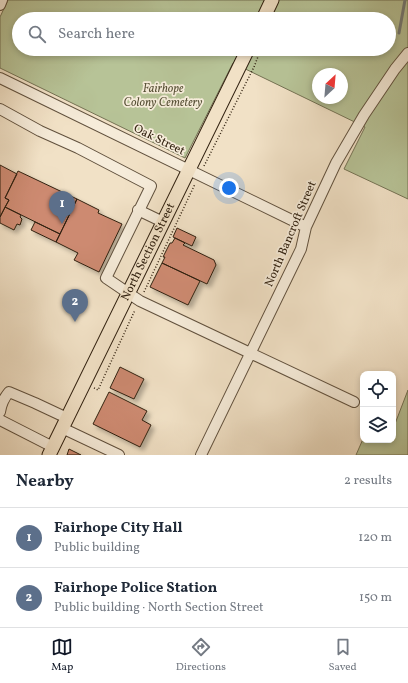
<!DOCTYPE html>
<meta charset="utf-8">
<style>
:root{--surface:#fff;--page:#f2f2f3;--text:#1f2937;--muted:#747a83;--line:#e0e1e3;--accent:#111827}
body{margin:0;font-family:Vollkorn,serif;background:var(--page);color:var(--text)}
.controls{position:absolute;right:12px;bottom:12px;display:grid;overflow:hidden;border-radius:8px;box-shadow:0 2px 6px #0003}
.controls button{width:36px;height:36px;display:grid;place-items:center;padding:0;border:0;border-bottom:1px solid var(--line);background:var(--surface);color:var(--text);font:20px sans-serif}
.compass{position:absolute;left:312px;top:68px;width:36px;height:36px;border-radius:50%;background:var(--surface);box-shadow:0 2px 6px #0003;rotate:26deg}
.you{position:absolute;left:229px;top:188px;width:14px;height:14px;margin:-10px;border:3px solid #fff;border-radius:50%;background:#1a73e8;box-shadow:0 0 0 6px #1a73e833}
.badge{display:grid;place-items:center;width:26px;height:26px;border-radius:50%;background:var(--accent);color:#fff;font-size:13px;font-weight:700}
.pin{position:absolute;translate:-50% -33px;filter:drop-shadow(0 1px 2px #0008)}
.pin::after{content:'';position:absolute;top:21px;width:14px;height:12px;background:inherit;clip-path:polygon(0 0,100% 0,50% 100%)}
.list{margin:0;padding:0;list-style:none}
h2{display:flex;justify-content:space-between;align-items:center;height:52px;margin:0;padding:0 16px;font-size:17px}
h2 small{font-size:13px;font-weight:400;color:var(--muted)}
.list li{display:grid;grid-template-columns:26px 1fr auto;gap:12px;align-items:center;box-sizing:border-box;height:60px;padding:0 16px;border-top:1px solid var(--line)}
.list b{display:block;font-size:15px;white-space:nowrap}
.list p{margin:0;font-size:13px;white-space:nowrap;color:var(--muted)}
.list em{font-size:13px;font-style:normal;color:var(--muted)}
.icon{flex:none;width:22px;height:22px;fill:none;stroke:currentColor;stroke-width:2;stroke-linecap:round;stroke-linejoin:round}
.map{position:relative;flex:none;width:408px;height:455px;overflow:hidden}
.search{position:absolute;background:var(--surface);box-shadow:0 2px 6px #0003;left:12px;right:12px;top:12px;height:44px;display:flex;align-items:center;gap:10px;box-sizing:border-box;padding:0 14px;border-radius:22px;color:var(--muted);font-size:15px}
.sheet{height:172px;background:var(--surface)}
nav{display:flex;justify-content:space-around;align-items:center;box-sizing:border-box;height:56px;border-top:1px solid var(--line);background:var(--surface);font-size:11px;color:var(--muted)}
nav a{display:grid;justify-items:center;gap:2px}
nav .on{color:var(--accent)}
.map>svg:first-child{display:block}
</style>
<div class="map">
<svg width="408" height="455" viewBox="0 0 408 455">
<defs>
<filter id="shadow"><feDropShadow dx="3.5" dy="3.5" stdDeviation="2" flood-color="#0004"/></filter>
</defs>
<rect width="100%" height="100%" fill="#f1e1c6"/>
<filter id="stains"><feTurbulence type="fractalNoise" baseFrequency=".005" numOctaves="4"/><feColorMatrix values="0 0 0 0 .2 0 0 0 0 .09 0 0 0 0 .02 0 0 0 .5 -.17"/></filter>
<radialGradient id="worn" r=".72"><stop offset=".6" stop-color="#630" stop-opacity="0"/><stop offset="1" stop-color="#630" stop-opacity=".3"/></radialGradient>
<path fill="#b7c397" stroke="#747254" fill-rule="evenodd" d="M8,0H408V199L344,169L365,127L233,63L185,158L0,68V17ZM19,19H389V49H19ZM318,74H342V98H318Z
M408,390V455H356L363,439V440H393V429Z"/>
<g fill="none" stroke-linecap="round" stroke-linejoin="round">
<path stroke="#747d7a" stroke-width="3" d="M399,33L405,0"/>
</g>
<path fill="#cd8a71" stroke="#312110" filter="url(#shadow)" d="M0,165L17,174L5,198L9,200L0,217Z
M18,171L77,199L60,234L5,207L9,200L5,198Z
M77,199L99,210L98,213L122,224L99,272L74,260L78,253L56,242Z
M5,207L21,215L20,217L22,219L20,225L17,224L14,230L0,223V217Z
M35,222L60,234L56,242L31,230Z
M177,228L196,237L192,246L173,237Z
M175,238L185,243L183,245L214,260L216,265L207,284L162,263L165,257H163L170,243H172Z
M162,263L200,281L188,305L150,287Z
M120,367L144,379L134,399L110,388Z
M109,392L147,411L142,420L151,425L140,447L93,424Z
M69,449L81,455H67Z"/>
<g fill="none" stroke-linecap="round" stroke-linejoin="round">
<defs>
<path id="minor" d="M0,5L2,0
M0,78L306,227
M0,109L40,131L78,148L151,186L106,278L140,301L354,402
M138,210L163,222
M0,412C1,405 4,398 9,392L35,403L67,418
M0,420L53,447
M62,428L119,455
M201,455L301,249L306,227L336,163L364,115L395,69L408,53"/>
<g id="major">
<path d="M263,19L272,0"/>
<path id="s1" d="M49,455L248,49"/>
</g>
</defs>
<use href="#minor" stroke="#61513e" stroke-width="12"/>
<use href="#major" stroke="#312110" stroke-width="15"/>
<path stroke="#312110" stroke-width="1.5" stroke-dasharray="1 2" stroke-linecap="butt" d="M204,166L254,67L261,49
M144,292L195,184
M94,388L98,390L135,310"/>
<use href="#minor" stroke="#f6ecda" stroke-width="10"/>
<use href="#major" stroke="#f1e1c6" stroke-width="13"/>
</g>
<g text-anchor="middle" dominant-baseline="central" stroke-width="3.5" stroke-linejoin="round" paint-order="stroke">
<g font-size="12" font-style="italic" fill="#595238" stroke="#f6ecda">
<text x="163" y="89">Fairhope<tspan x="163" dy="14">Colony Cemetery</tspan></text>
</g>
<g font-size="12" fill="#312110" stroke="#f6ecda">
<text transform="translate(159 140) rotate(26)">Oak Street</text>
<text transform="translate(291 234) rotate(-67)">North Bancroft Street</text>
<text stroke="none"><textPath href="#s1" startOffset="226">North Section Street</textPath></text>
</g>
</g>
<rect width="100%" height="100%" filter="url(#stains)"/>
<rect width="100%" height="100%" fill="url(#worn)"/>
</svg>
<div class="controls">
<button><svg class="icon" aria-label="locate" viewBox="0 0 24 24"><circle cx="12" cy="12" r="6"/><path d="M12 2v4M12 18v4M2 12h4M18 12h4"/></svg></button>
<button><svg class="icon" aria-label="layers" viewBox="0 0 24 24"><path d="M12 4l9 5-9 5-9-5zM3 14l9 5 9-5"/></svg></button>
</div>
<svg class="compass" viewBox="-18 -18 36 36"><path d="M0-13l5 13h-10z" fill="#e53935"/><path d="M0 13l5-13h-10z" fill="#747a83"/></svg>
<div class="you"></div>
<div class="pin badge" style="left:62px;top:224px;background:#5c6f8a">1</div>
<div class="pin badge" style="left:75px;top:322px;background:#5c6f8a">2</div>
<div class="search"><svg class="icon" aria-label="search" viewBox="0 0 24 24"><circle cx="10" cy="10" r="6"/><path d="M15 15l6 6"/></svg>Search here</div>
</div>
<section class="sheet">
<h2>Nearby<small>2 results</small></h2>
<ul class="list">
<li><span class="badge" style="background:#5c6f8a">1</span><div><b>Fairhope City Hall</b><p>Public building</p></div><em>120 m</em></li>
<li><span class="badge" style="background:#5c6f8a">2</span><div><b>Fairhope Police Station</b><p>Public building · North Section Street</p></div><em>150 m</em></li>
</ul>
</section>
<nav>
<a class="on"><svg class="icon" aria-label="map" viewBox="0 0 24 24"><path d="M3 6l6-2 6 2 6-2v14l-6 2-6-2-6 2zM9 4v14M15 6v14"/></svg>Map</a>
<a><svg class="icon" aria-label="directions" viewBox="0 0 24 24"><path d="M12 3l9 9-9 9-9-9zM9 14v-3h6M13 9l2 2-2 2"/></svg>Directions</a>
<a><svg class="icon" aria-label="saved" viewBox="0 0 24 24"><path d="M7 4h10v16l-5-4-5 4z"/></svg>Saved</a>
</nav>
